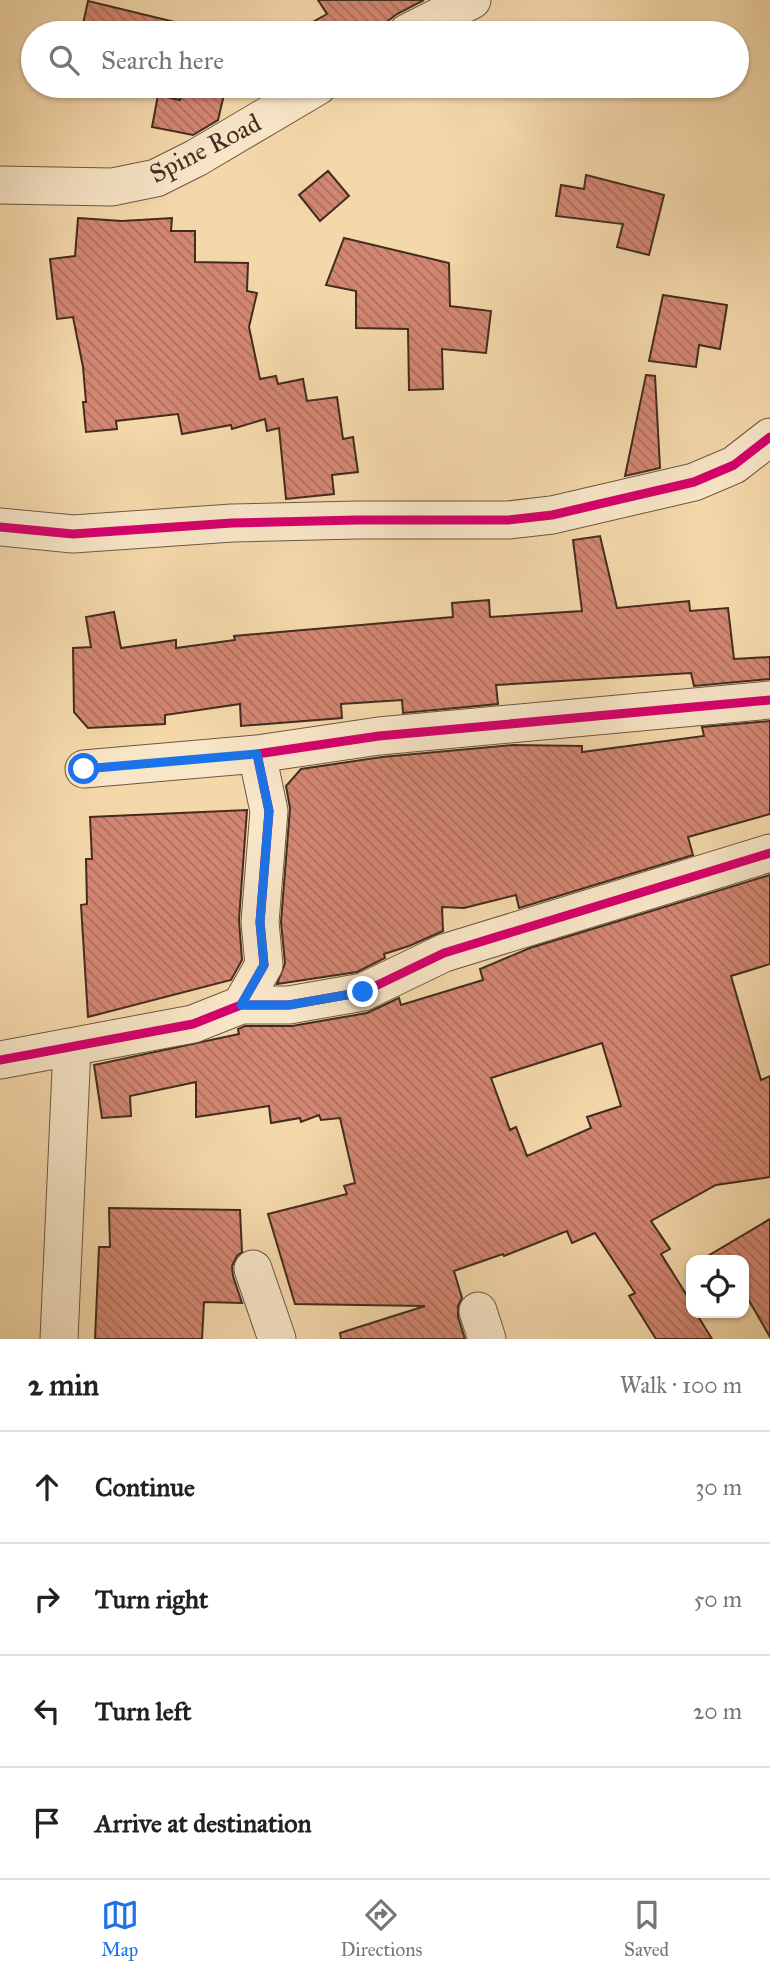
<!DOCTYPE html>
<meta charset="utf-8">
<style>
:root{--surface:#fff;--page:#f6f6f6;--text:#222;--muted:#767676;--line:#e0e0e0;--accent:#1a73e8}
body{margin:0;font-family:"IM FELL Great Primer",serif;background:var(--page);color:var(--text)}
.controls{position:absolute;right:21px;bottom:21px;display:grid;overflow:hidden;border-radius:14px;box-shadow:0 2px 5px #0004}
.controls button{width:63px;height:63px;display:grid;place-items:center;padding:0;border:0;border-bottom:2px solid var(--line);background:var(--surface);color:var(--text);font:35px sans-serif}
.stop{position:absolute;width:21px;height:21px;margin:-16px;border:5px solid #1a73e8;border-radius:50%;background:#fff}
.stop.end{background:#1a73e8;border-color:#fff;box-shadow:0 2px 7px #0008}
.list{margin:0;padding:0;list-style:none}
h2{display:flex;justify-content:space-between;align-items:center;height:91px;margin:0;padding:0 28px;font-size:30px}
h2 small{font-size:23px;font-weight:400;color:var(--muted)}
.list li{display:grid;grid-template-columns:46px 1fr auto;gap:21px;align-items:center;box-sizing:border-box;height:112px;padding:0 28px;border-top:2px solid var(--line)}
.list b{display:block;font-size:26px;white-space:nowrap}
.list em{font-size:23px;font-style:normal;color:var(--muted)}
.icon{flex:none;width:38px;height:38px;fill:none;stroke:currentColor;stroke-width:2;stroke-linecap:round;stroke-linejoin:round}
.map{position:relative;flex:none;width:770px;height:1339px;overflow:hidden}
.search{position:absolute;background:var(--surface);box-shadow:0 2px 5px #0004;left:21px;right:21px;top:21px;height:77px;display:flex;align-items:center;gap:18px;box-sizing:border-box;padding:0 24px;border-radius:38px;color:var(--muted);font-size:26px}
.sheet{height:539px;background:var(--surface)}
nav{display:flex;justify-content:space-around;align-items:center;box-sizing:border-box;height:98px;border-top:2px solid var(--line);background:var(--surface);font-size:19px;color:var(--muted)}
nav a{display:grid;justify-items:center;gap:4px}
nav .on{color:var(--accent)}
.map>svg:first-child{display:block}
</style>
<div class="map">
<svg width="770" height="1339" viewBox="0 0 770 1339">
<defs>
<pattern id="building-back-hatch" width="6" height="6" patternUnits="userSpaceOnUse" patternTransform="scale(1.75)"><rect width="6" height="6" fill="#d38672"/><path d="M-1 5l2 2M0 0l6 6M5-1l2 2" fill="none" stroke="#ad6e5d"/></pattern>
</defs>
<rect width="100%" height="100%" fill="#f4d8aa"/>
<filter id="stains"><feTurbulence type="fractalNoise" baseFrequency=".00286" numOctaves="4"/><feColorMatrix values="0 0 0 0 .2 0 0 0 0 .09 0 0 0 0 .02 0 0 0 .5 -.17"/></filter>
<radialGradient id="worn" r=".72"><stop offset=".6" stop-color="#630" stop-opacity="0"/><stop offset="1" stop-color="#630" stop-opacity=".3"/></radialGradient>
<path fill="url(#building-back-hatch)" stroke="#412d1f" stroke-width="2" fill-rule="evenodd" d="M318,0H424L397,14L372,33H293L327,14Z
M88,1L179,23L178,33H81Z
M183,86H226L218,120L193,135L152,127L158,95L180,100Z
M328,171L349,196L320,221L299,195Z
M586,175L664,195L649,255L617,247L623,224L556,216L561,185L584,189Z
M78,218L122,221L172,218L171,231H195V262L248,263L247,291L257,293L249,327L260,379L276,376L278,384L303,379L307,401L337,397L343,439L353,437L358,472L332,475L334,494L286,499L279,428L267,431L265,419L232,429L231,425L182,434L178,414L116,421L117,429L86,432L83,402H86L83,367L73,317L57,319L50,259L75,256Z
M344,238L449,263L450,306L491,311L486,353L442,349L443,389L409,390L408,329L356,328V291L326,285Z
M663,295L727,305L720,349L699,345L696,367L649,361Z
M646,375L655,376L660,468L625,476Z
M600,536L617,608L689,601L690,611L728,608L734,659L770,657V679L694,686L691,673L496,685L498,704L403,713L402,700L341,704L342,718L241,726L240,704L165,715V724L88,728L74,712L73,648L91,647L86,617L114,612L121,648L176,640V648L235,640L234,636L453,617L452,603L489,600L490,617L582,611L573,540Z
M770,721V814L688,837L693,855L519,908L516,895L464,908L442,907L443,931L409,946L384,954L385,958L357,972L277,984L285,963L281,922L290,808L286,786L301,769L382,757L513,745L582,746V752L704,736L702,727Z
M247,810L239,920L242,960L231,980L88,1017L81,905L87,904L86,859H92L90,817Z
M770,875V964L731,976L761,1080L770,1076V1177L716,1185L651,1221L670,1249L661,1254L691,1302V1313H696L712,1339H656L629,1296L635,1293L595,1233L572,1243L567,1231L504,1256L503,1254L454,1271L462,1298L458,1306V1317L465,1339H341L340,1333L425,1306L295,1304L268,1214L347,1194L344,1186L355,1183L340,1118L321,1120L319,1115L301,1122L300,1118L271,1123L269,1106L196,1117V1082L130,1096L131,1116L102,1118L94,1065L239,1034L238,1029L245,1026H292L367,1013L399,998L401,1005L483,980L480,969L530,948ZM602,1043L621,1106L587,1117L591,1128L527,1156L516,1127L510,1130L491,1078Z
M109,1208L240,1210L242,1252L237,1256L232,1266L233,1276L242,1303L204,1302L202,1339H95L99,1247H110Z
M770,1219V1337L744,1292V1260H701Z"/>
<g fill="none" stroke-linecap="round" stroke-linejoin="round">
<defs>
<path id="minor" d="M407,33L472,0
M0,185L112,187L156,178L196,158L318,86
M0,527L73,534L232,523L357,520H508L552,515L694,482L734,465L770,437
M84,769L257,754
M241,1005L264,965L260,922L269,811L257,754L379,736L770,700
M0,1060L193,1024L241,1005H289L363,992L444,953L770,853
M253,1269L277,1339
M478,1311L487,1339
M59,1339L72,1047"/>
</defs>
<use href="#minor" stroke="#6e5842" stroke-width="39"/>
<use href="#minor" stroke="#f8e6c8" stroke-width="37"/>
<defs>
<path id="cycleway" d="M0,527L73,534L232,523L357,520H508L552,515L694,482L734,465L770,437
M241,1005L264,965L260,922L269,811L257,754L379,736L770,700
M0,1060L193,1024L241,1005H289L363,992L444,953L770,853"/>
</defs>
<use href="#cycleway" stroke="#f8e6c8" stroke-width="13"/>
<use href="#cycleway" stroke="#d6006c" stroke-width="9"/>
</g>
<g fill="none" stroke-linecap="round" stroke-linejoin="round">
<path stroke="#1a73e8" stroke-width="9" d="M84,769L257,754L269,811L260,922L264,965L241,1005H289L363,992"/>
</g>
<g text-anchor="middle" dominant-baseline="central" stroke-width="5" stroke-linejoin="round" paint-order="stroke">
<g font-size="26" fill="#412d1f" stroke="#f8e6c8">
<text transform="translate(205 148) rotate(-27)">Spine Road</text>
</g>
</g>
<rect width="100%" height="100%" filter="url(#stains)"/>
<rect width="100%" height="100%" fill="url(#worn)"/>
</svg>
<div class="controls">
<button><svg class="icon" aria-label="locate" viewBox="0 0 24 24"><circle cx="12" cy="12" r="6"/><path d="M12 2v4M12 18v4M2 12h4M18 12h4"/></svg></button>
</div>
<div class="stop" style="left:84px;top:769px"></div>
<div class="stop end" style="left:363px;top:992px"></div>
<div class="search"><svg class="icon" aria-label="search" viewBox="0 0 24 24"><circle cx="10" cy="10" r="6"/><path d="M15 15l6 6"/></svg>Search here</div>
</div>
<section class="sheet">
<h2>2 min<small>Walk · 100 m</small></h2>
<ul class="list">
<li><svg class="icon" aria-label="ahead" viewBox="0 0 24 24"><path d="M12 20V5M6 11l6-6 6 6"/></svg><div><b>Continue</b></div><em>30 m</em></li>
<li><svg class="icon" aria-label="right" viewBox="0 0 24 24"><path d="M7 20v-9h11M14 6l5 5-5 5"/></svg><div><b>Turn right</b></div><em>50 m</em></li>
<li><svg class="icon" aria-label="left" viewBox="0 0 24 24"><path d="M17 20v-9H6M10 6l-5 5 5 5"/></svg><div><b>Turn left</b></div><em>20 m</em></li>
<li><svg class="icon" aria-label="arrive" viewBox="0 0 24 24"><path d="M6 21V4h12l-3 4 3 4H6"/></svg><div><b>Arrive at destination</b></div></li>
</ul>
</section>
<nav>
<a class="on"><svg class="icon" aria-label="map" viewBox="0 0 24 24"><path d="M3 6l6-2 6 2 6-2v14l-6 2-6-2-6 2zM9 4v14M15 6v14"/></svg>Map</a>
<a><svg class="icon" aria-label="directions" viewBox="0 0 24 24"><path d="M12 3l9 9-9 9-9-9zM9 14v-3h6M13 9l2 2-2 2"/></svg>Directions</a>
<a><svg class="icon" aria-label="saved" viewBox="0 0 24 24"><path d="M7 4h10v16l-5-4-5 4z"/></svg>Saved</a>
</nav>
